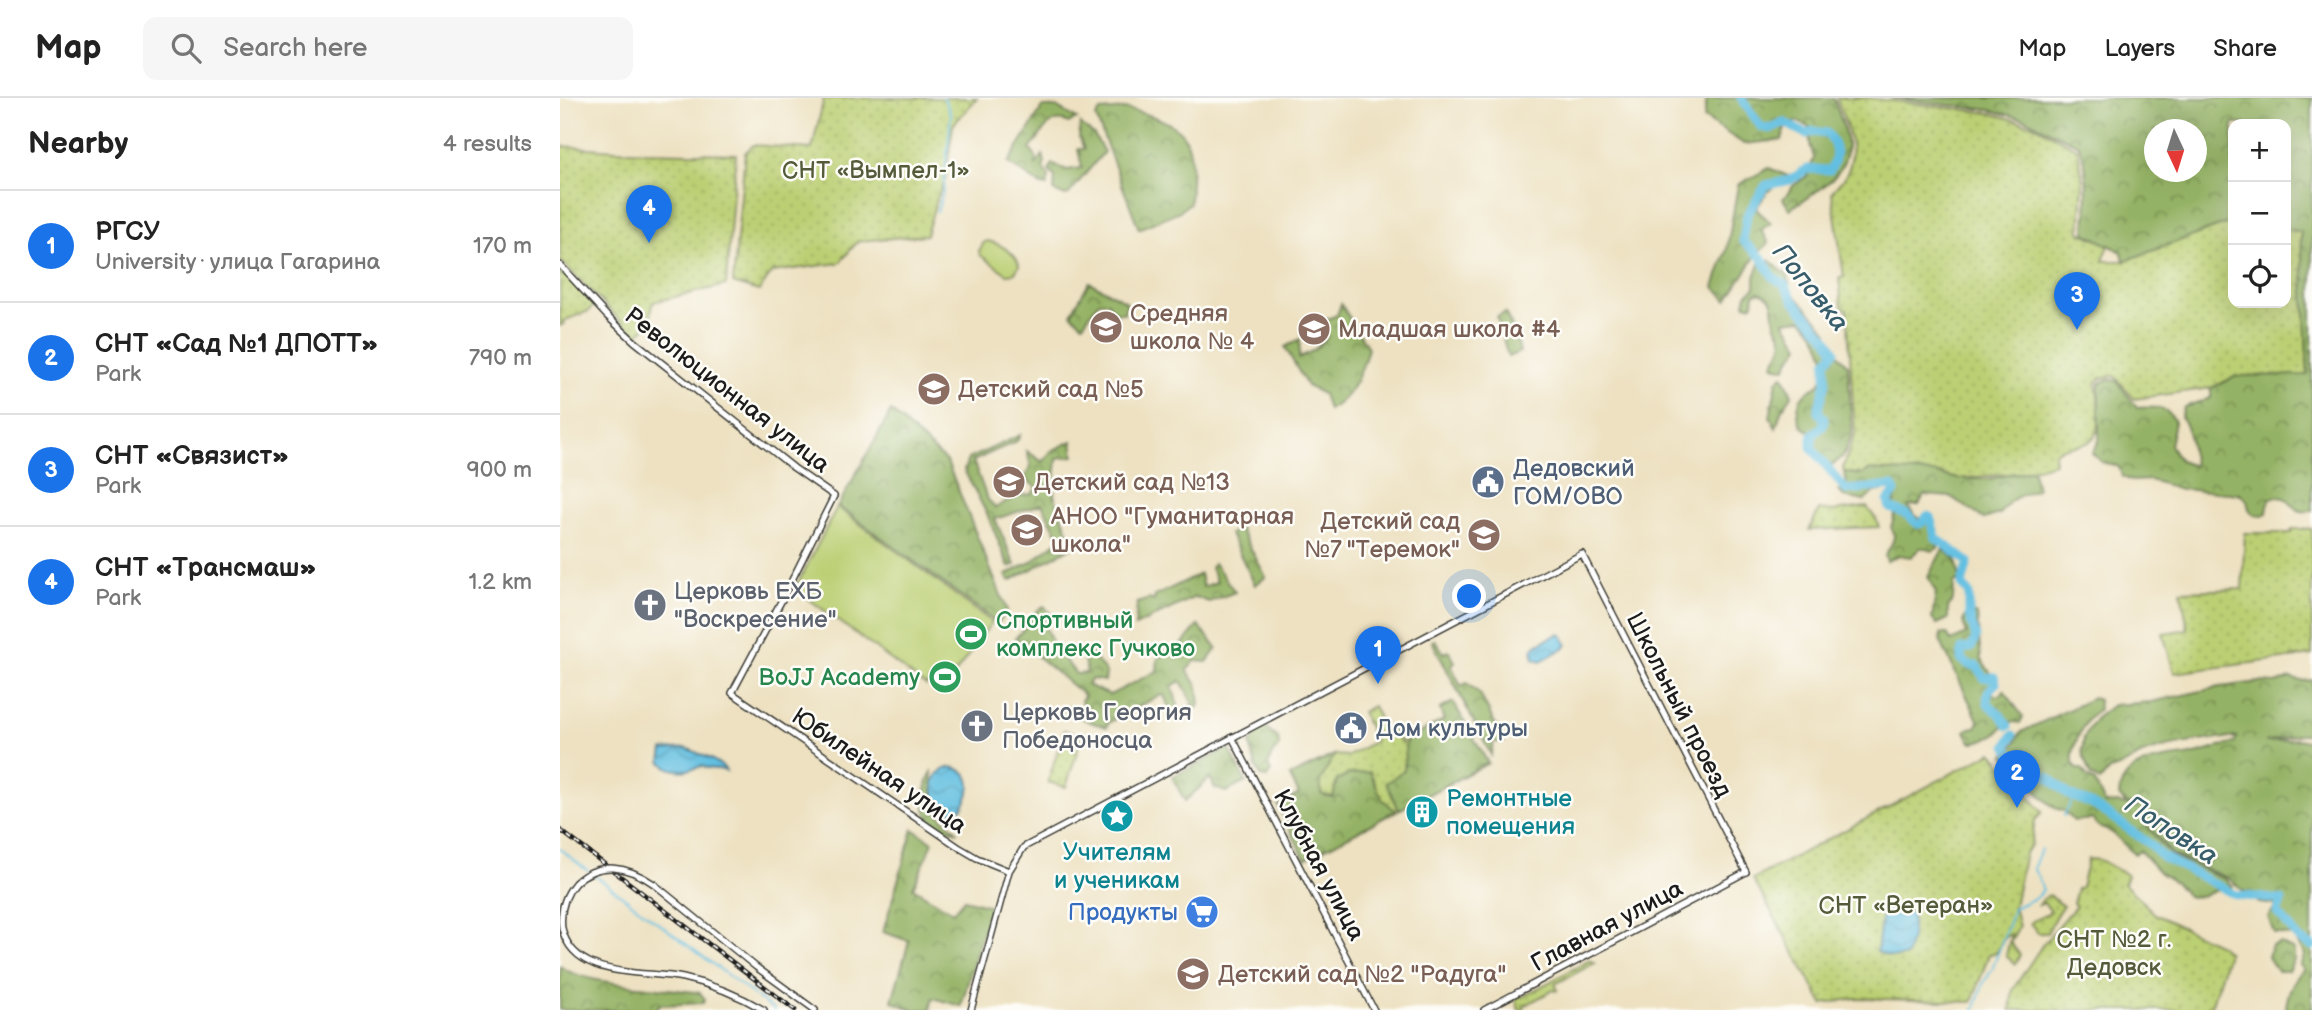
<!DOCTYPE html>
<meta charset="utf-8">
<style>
:root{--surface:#fff;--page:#f6f6f6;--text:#222;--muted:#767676;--line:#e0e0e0;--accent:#1a73e8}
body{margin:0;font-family:"Balsamiq Sans",sans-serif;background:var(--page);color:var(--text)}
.controls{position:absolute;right:21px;top:21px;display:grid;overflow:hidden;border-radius:14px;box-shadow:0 7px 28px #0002}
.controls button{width:63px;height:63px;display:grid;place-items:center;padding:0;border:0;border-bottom:2px solid var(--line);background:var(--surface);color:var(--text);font:35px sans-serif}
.compass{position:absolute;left:1584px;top:21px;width:63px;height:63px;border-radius:50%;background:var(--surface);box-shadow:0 7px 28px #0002;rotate:176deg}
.you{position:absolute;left:910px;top:499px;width:24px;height:24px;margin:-18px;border:5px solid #fff;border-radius:50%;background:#1a73e8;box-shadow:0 0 0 10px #1a73e833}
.badge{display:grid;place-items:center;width:46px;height:46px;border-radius:50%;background:var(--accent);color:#fff;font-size:23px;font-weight:700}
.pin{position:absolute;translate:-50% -58px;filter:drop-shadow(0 2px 4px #0008)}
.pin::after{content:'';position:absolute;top:37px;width:24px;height:21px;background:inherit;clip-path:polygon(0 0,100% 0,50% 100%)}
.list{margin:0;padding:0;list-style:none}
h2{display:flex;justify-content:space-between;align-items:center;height:91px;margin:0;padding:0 28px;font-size:30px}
h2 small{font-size:23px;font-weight:400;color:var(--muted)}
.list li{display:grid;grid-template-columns:46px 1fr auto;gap:21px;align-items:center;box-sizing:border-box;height:112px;padding:0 28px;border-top:2px solid var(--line)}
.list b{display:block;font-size:26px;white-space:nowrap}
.list p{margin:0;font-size:23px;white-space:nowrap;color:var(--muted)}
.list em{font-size:23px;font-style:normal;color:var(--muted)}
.icon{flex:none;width:38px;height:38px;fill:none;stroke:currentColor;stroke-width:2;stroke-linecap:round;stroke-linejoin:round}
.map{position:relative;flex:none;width:1752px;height:912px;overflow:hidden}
header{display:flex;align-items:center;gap:42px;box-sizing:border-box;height:98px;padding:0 35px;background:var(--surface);border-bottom:2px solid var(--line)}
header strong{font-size:33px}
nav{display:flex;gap:38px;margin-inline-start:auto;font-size:24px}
.search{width:490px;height:63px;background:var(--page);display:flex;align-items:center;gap:18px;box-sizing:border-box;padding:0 24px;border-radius:14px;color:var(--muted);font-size:26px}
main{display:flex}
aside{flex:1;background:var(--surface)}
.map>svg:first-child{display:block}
</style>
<header>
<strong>Map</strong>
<div class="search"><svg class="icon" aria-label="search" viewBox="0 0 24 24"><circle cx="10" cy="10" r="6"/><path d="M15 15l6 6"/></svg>Search here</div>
<nav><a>Map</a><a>Layers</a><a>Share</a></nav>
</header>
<main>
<aside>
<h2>Nearby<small>4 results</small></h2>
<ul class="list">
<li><span class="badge">1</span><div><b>РГСУ</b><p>University · улица Гагарина</p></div><em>170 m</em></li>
<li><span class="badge">2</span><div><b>СНТ «Сад №1 ДПОТТ»</b><p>Park</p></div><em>790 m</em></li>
<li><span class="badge">3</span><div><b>СНТ «Связист»</b><p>Park</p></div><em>900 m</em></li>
<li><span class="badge">4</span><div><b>СНТ «Трансмаш»</b><p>Park</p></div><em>1.2 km</em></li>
</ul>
</aside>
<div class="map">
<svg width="1752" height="912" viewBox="0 0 1752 912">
<defs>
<pattern id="green-dots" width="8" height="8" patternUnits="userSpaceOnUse" patternTransform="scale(1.75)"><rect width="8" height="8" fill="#bbcf73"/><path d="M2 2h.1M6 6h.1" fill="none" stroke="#a0b163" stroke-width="1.8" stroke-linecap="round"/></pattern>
<pattern id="forest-crowns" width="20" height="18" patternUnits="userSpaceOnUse" patternTransform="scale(1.75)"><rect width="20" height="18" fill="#94b265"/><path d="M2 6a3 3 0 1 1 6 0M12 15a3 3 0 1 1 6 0" fill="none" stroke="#789052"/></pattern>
<pattern id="water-waves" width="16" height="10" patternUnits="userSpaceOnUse" patternTransform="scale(1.75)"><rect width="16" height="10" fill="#63bfe1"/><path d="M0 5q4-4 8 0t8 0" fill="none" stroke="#55a4c0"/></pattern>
</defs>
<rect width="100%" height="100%" fill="#fdfcf7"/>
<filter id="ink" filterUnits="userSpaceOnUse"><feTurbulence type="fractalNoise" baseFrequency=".0143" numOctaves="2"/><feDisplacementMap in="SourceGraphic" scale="14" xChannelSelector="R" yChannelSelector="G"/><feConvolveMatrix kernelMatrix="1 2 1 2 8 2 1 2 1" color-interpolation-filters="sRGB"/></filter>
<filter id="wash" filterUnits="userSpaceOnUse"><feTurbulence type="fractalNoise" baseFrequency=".00686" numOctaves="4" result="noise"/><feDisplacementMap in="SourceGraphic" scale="28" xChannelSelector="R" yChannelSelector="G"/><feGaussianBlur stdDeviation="1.57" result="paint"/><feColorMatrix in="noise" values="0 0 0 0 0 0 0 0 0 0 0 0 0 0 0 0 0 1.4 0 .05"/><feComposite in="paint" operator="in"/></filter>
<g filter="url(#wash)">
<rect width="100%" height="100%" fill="#ede1c1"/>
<path fill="url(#green-dots)" stroke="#6c7648" stroke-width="2" d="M264,0H417L393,27L385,82L377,100L366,137L300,143C290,148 287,159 279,165L212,174L199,193L173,185L185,55L193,47L252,51Z
M1277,0H1310L1430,15L1476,28L1518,51L1523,84L1520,134L1549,147L1543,163H1565L1673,123V205H1726V131L1741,134L1748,278H1677L1651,290L1574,301L1555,278L1541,280L1536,285C1538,306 1548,342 1520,347C1510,349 1502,348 1494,355L1495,365L1457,375L1398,381L1374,375L1301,377L1284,374L1283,370L1295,336L1287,211L1282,210L1279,180L1284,179L1272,95C1276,87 1282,84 1286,77C1300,52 1284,24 1277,0Z
M0,48L84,54L176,56L166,187L93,204L90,224L76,238L0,162Z
M0,172L34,207L29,213L3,223L4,226L0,228Z
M1307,409L1316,421L1319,429L1249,432L1259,412C1275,415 1290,410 1307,409Z
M1732,431H1752V557L1614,575L1603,535L1628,531L1621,493L1682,491L1685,435H1731Z
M893,604L928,665L745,761L718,708L739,696L730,678L774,657L788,658L815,643L802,614L813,608L827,636L834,632L841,645L884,622L880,611Z
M504,632L522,638L506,689L488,684Z
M1432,654L1482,714L1475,723L1471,747L1465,755L1454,808L1459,829L1450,844L1460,857L1455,866L1446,858L1451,836L1445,839L1436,855L1429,856L1412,904L1296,900L1263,906L1193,781Z
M1528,761L1540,762L1567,777L1564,786L1596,817L1660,847L1668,855L1650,912H1450L1453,891L1483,846L1516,808L1513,805L1517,791L1521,789Z
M1489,797L1503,808C1494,817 1494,824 1487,835H1478L1470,825C1477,819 1482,821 1491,813L1484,805L1479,807L1484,800Z
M1030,862L1035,865L995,886L998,892L996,893L993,892L964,908V912H959L955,899H962Z"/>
<path fill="url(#forest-crowns)" stroke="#586740" stroke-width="2" fill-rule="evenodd" d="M1147,0H1274C1278,15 1287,33 1287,48C1288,80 1252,95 1230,111L1223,101L1234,87L1247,78L1254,60L1250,46L1249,29L1237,23L1226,26L1222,42L1184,46L1144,20Z
M1332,0H1752V413C1738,415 1735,411 1727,401L1718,398L1709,401L1707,415L1703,418L1694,417L1689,411L1687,402L1680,396L1621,391L1590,382L1572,383L1563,379L1558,368L1542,364L1532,355L1539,343V286C1545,281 1550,280 1557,283L1577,310C1593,309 1607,307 1615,324L1610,347L1620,363L1633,368C1635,361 1631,358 1631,351C1630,335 1627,332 1621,318L1624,309L1651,300V290L1677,278L1748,277L1741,134L1726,131V26H1673V123L1564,163L1562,154L1525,135C1526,107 1531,74 1519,47L1465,21L1430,12ZM1594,32H1636V74H1594Z
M483,9H496L517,21L509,25C488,15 483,37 470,51L476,59V67L483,57L485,64L483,70L489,79L487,88L481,87L448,65Z
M567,11C633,28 634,39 630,105L618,114L579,131L536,19L540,13Z
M520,26L534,37L544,54L508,97L505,98L494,93L495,79L489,73L492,66L507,72L522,70L518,51H524L519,39Z
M1209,70L1228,78L1207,94L1196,111L1211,125L1201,132L1209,145L1197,156L1167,202L1154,189L1167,151L1178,87Z
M1209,162L1228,178L1230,192L1266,231L1277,255L1288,267L1292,336L1284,357L1273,367L1264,364L1260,355L1253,348L1255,339L1253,333C1237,333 1234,310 1242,299C1247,293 1255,290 1260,285C1275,265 1257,234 1242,221L1224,223L1240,247C1237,256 1228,259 1226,270L1216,269L1213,266C1217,258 1224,248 1222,240C1221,234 1216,230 1215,225C1212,211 1217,198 1198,194L1194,196L1193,205L1190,207L1185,206L1187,196L1195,189V179L1200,166Z
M529,184L567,204L564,215H555L548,204H539L523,226L511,216Z
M781,206L808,250C802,274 791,302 768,312L763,296L747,288L725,249L740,241L739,260L754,252L768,239L766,234L760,228V224L777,217Z
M945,215L956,236L960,254L948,259L937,219Z
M1223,277L1232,297L1221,313L1216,330L1210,319L1217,283Z
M331,313L387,364L447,512L438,525L278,408Z
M460,337L457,343L413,363L427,400L435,410L456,398L472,396L476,389L464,380L471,369L467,353L483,364L491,353L512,343L514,358L497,360L494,397L514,448L450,483L446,477L471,464L500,441L482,406L435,421L455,467L449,469L428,418L404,372L408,361Z
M1310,372L1374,375L1398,381H1429L1473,372L1477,391C1461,397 1449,400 1440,416L1424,421L1391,399L1364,397L1359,407L1348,408C1358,430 1383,414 1378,450L1372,453L1366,450H1360L1351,459L1338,457L1327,463L1325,457C1331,447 1338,439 1331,429L1336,413L1333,410L1337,394L1332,391L1315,394L1304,403L1285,399L1278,393L1287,384L1284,374L1301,377Z
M679,429L706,479L695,487L670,436Z
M1383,451L1396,461L1400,482L1394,485L1393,501L1388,510V521L1377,526L1372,521L1376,495L1368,479Z
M654,465L675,494L649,504L635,499L575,528L577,505L589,501L594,503L595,498L640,476L643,489L657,484L651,470Z
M484,508L490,515L483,524L493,546L516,576L527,575L522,553L529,552L546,575L545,583L532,581L527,587L550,597L597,573L598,560L621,548L638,527L657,550L647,564L635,563L627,572L638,588L640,607L635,611H627L633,605L621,583L612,588L620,614L612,617L604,597L598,598L548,625L547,629L533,625L499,610L517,608L523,612L521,602L525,598L455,540C470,528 466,519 484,508Z
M1411,515L1417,517L1421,562L1433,578L1432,593L1434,598L1441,597L1444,592L1463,619L1460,625L1447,623C1442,635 1423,644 1411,644L1405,633L1410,630L1416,629L1419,624L1380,542L1381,536H1387L1391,543L1407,536L1403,524L1405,519Z
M875,542L884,555L889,553L895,564L891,567L901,588L907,585L920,596L944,644H933L931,657L872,543Z
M1730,580L1741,583L1752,582V636H1740L1705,644L1738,641L1752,644V912H1726C1726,899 1734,879 1744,872L1740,867L1745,857L1733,838L1714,835L1708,819L1717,807L1699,805L1668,780L1612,756L1581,720L1610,757L1665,781L1672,788L1671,792H1657L1643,798L1628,799L1616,785L1600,775L1580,753L1575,756C1568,751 1561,743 1554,736C1546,729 1542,735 1532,721L1514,723L1504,713L1495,710L1484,701L1445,657L1452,650L1461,634L1533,600L1538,602L1539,611C1535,615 1530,618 1527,623C1519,635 1506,660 1517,671H1522L1527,679L1535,684L1545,706L1558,705L1578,710V706H1566L1559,698C1562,662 1598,662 1626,658C1643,655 1659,649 1674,645L1677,639C1651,641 1613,646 1588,654C1573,658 1564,670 1549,672L1540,683L1530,677L1522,654L1524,639L1535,621L1553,607L1591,604L1660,589L1699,584L1716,585Z
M893,604L928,665L839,712L826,685L844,672L846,642L884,622L880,611Z
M705,629L718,640L719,648L712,656L708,668L711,673L707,680L702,679L696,669L690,645L693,642L694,636Z
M669,650L686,684L666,694L655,690L650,680L625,703L612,679Z
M774,657L760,684L762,697L773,699L777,682L790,676L810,674L822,701L836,713L745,761L718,708L739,696L730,678Z
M372,674L374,704L382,720L398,734C389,732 378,729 371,723C360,713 366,684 372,674Z
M353,731L373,744L353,790L393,814L404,801L430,808L401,908L373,900L370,912H353L332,903L349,843L323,834Z
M1720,845L1734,852V862L1728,873H1717L1708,859L1711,848Z
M0,868C24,888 106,889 140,895L145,901L143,905L99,907L96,912H0Z"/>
<path fill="#bbcf73" stroke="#6c7648" stroke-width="2" d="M428,143C439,145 457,156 459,167L455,175L447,176L420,157L419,153L424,144Z
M277,409L432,524L384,591L371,582L366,588L238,493L237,487Z"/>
<path fill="url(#water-waves)" stroke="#406e7e" stroke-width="2" d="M998,536L1002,537L1007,546L1004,550L981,563L974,561L972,552L976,547Z
M126,650C137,655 162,664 166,673C158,670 150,672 142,668C127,673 112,677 101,663L103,652Z
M391,669C419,674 411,699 398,715L382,713C371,696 368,675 391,669Z
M1331,812L1352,815C1353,829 1351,845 1346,858C1337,861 1325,859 1317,853L1322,815Z"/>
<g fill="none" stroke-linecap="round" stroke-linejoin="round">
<path stroke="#63bfe1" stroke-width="2" d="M377,114L383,93L391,17L384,0
M1504,718L1514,698
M0,751L28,773
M33,776L214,912
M1414,912L1424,884L1432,872L1454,810L1477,799L1483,792C1479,784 1479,777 1473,771L1481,751"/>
<path stroke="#63bfe1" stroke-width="9" d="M1181,0L1201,29L1211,31L1223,24L1246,36L1253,33L1267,35C1277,49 1279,57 1270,72L1247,71L1230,82L1206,87L1187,117L1183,143L1202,160L1213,179L1225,187L1234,203L1266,239L1275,253L1266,264V285L1259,309V315L1264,320L1263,328L1253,336L1251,349L1286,392L1333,388L1335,394L1328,403L1330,410L1346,416L1358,426L1362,425L1367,418L1370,419L1376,440L1408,464L1402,486L1409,496V517L1416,539L1411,550L1402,551L1401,561L1409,567L1417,568L1424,580L1434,579L1436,585C1428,592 1426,596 1428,606L1440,616L1448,628
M1453,637L1447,647L1452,657C1467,662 1475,664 1482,678H1487L1509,697L1531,706L1549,717L1591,747L1601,758L1676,797L1722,802L1717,814L1740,842L1752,848"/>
</g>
</g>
<g filter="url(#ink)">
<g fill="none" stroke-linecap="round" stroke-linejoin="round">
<defs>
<path id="minor" d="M0,167L47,218L74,243L234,370L274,398L225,496L172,595L400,750L417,760L449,773
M672,639L814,912
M15,785C4,798 0,813 2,830C13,882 84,872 123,880C151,886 180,898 204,912
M94,786L196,869L255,912
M411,912L449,773L464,749L1022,456L1186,774L924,912"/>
</defs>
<use href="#minor" stroke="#3b3a35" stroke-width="8"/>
<use href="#minor" stroke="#fff" stroke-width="5"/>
<defs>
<path id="rail" d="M0,732L235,912"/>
</defs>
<use href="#rail" stroke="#1c1c1c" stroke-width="4.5"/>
<use href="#rail" stroke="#fdfcf7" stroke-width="2" stroke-dasharray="5" stroke-linecap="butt"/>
<defs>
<path id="minor-bridge" d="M15,785C39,762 68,768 94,786"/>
</defs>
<use href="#minor-bridge" stroke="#3b3a35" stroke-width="8" stroke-linecap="butt"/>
<use href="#minor-bridge" stroke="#fff" stroke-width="5"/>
</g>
</g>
<defs>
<symbol id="school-disc" viewBox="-11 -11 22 22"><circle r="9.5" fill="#8d6e63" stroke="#fdfcf7"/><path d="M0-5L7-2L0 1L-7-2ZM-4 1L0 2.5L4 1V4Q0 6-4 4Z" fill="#fff"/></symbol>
<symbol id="civic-disc" viewBox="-11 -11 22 22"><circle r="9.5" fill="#5c6f8a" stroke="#fdfcf7"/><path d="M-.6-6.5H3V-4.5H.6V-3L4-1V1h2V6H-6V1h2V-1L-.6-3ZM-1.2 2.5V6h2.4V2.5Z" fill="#fff"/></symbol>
<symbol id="church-disc" viewBox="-11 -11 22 22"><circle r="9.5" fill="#6b7280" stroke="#fdfcf7"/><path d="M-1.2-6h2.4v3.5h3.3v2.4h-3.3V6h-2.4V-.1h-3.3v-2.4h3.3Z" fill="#fff"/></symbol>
<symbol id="stadium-disc" viewBox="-11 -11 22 22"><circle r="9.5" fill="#2e9e5b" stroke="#fdfcf7"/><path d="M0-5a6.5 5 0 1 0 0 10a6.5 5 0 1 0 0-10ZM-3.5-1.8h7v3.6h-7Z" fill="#fff"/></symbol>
<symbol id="building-disc" viewBox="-11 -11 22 22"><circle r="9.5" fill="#0f9aa8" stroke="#fdfcf7"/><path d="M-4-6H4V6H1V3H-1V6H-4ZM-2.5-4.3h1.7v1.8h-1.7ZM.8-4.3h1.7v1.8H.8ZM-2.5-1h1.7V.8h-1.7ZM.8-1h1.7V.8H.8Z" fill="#fff"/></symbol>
<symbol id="sight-disc" viewBox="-11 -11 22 22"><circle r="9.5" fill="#0f9aa8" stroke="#fdfcf7"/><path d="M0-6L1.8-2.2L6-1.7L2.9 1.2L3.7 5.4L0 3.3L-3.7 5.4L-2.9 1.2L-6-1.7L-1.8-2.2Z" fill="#fff"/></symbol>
<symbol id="supermarket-disc" viewBox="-11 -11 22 22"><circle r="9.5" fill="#3f7fe0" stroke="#fdfcf7"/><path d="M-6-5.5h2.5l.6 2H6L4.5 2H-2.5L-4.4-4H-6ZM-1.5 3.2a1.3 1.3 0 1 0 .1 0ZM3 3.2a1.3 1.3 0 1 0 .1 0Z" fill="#fff"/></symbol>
</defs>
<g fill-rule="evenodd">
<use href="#school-disc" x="527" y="210" width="38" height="38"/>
<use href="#school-disc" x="735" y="212" width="38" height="38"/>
<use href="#school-disc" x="355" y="272" width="38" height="38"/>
<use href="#school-disc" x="430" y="365" width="38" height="38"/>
<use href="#civic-disc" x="909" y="365" width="38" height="38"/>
<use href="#school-disc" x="448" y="413" width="38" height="38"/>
<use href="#school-disc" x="905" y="418" width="38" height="38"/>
<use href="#church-disc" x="71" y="488" width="38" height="38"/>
<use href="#stadium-disc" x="392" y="517" width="38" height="38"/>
<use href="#stadium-disc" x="366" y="560" width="38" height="38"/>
<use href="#church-disc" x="398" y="609" width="38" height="38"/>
<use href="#civic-disc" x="772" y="611" width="38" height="38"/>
<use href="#building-disc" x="843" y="695" width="38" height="38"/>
<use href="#sight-disc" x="538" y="699" width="38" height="38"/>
<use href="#supermarket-disc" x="623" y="795" width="38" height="38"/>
<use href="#school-disc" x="614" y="857" width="38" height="38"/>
</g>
<g text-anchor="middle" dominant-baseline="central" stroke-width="5" stroke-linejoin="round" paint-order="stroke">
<g font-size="24" fill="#545b3a" stroke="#fdfcf7">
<text x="316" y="72">СНТ «Вымпел-1»</text>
<text x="1346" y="807">СНТ «Ветеран»</text>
<text x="1554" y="841">СНТ №2 г.<tspan x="1554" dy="28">Дедовск</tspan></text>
</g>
<g font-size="24" fill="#785e54" stroke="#fdfcf7" text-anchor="start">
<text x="570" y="215">Средняя<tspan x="570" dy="28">школа № 4</tspan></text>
<text x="778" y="231">Младшая школа #4</text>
<text x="398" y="291">Детский сад №5</text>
<text x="474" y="384">Детский сад №13</text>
<text x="491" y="418">АНОО "Гуманитарная<tspan x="491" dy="28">школа"</tspan></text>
<text x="900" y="423" text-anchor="end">Детский сад<tspan x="900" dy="28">№7 "Теремок"</tspan></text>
<text x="658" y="876">Детский сад №2 "Радуга"</text>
</g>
<g font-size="24" fill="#1c1c1c" stroke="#fdfcf7">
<text transform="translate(167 292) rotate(38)">Революционная улица</text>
<text transform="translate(1119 607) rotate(63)">Школьный проезд</text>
<text transform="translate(319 673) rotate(34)">Юбилейная улица</text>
<text transform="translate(759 767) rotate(62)">Клубная улица</text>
<text transform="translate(1047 828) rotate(-28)">Главная улица</text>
</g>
<g font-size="24" fill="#4e5e75" stroke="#fdfcf7" text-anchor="start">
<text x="953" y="370">Дедовский<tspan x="953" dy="28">ГОМ/ОВО</tspan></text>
<text x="816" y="630">Дом культуры</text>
</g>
<g font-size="24" fill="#5b616d" stroke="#fdfcf7" text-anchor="start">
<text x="114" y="493">Церковь ЕХБ<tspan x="114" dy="28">"Воскресение"</tspan></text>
<text x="442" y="614">Церковь Георгия<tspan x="442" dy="28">Победоносца</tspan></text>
</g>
<g font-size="24" fill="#27864d" stroke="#fdfcf7" text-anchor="start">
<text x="436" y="522">Спортивный<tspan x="436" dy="28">комплекс Гучково</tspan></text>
<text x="360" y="579" text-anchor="end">BoJJ Academy</text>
</g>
<g font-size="24" fill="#0d838f" stroke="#fdfcf7" text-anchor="start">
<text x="886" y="700">Ремонтные<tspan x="886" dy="28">помещения</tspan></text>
<text x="557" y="754" text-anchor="middle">Учителям<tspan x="557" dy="28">и ученикам</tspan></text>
</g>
<g font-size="24" fill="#366cbe" stroke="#fdfcf7" text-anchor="end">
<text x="618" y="814">Продукты</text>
</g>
<g font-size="26" font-style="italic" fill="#385d6b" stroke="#fdfcf7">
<text transform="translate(1250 190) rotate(51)">Поповка</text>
<text transform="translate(1611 733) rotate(33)">Поповка</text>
</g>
</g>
</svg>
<div class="controls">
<button>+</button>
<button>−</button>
<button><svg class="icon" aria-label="locate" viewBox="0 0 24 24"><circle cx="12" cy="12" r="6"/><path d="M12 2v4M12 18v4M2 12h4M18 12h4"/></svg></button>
</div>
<svg class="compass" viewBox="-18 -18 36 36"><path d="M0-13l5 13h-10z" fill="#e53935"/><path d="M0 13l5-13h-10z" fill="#767676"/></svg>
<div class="you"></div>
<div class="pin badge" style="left:818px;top:586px">1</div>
<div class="pin badge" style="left:1457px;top:710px">2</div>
<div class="pin badge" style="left:1517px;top:232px">3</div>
<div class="pin badge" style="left:89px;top:145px">4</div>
</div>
</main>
